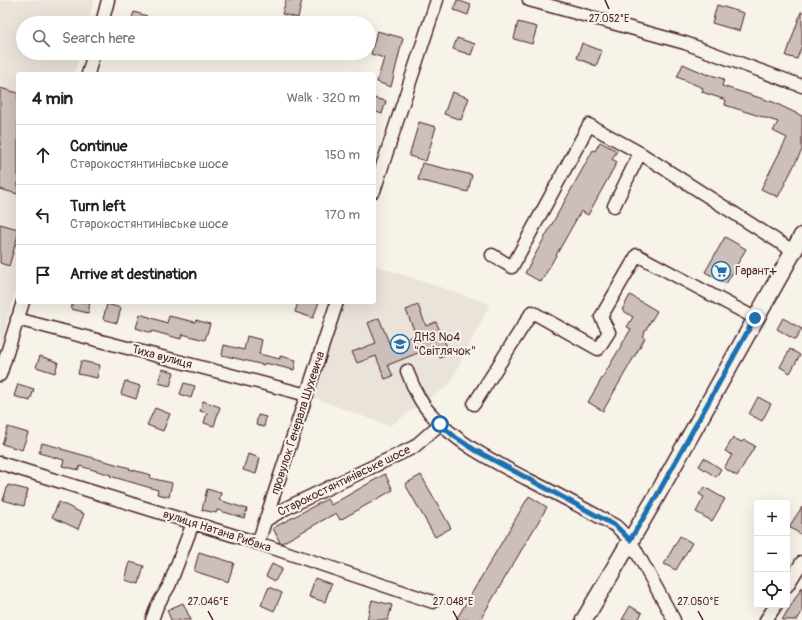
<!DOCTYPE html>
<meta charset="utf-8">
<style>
:root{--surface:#fff;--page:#f2f2f2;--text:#202124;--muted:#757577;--line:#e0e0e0}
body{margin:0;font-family:Pangolin,sans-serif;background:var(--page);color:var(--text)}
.controls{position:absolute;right:12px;bottom:12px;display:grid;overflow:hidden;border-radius:4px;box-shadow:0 4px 16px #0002}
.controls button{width:36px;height:36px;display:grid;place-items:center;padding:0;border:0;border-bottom:1px solid var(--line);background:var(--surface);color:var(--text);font:20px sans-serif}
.stop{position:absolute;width:12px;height:12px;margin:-9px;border:3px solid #1f6fb2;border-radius:50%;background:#fff}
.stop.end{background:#1f6fb2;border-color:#fff;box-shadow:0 1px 4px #0008}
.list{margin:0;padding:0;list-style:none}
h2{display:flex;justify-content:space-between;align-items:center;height:52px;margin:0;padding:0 16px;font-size:17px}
h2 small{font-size:13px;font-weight:400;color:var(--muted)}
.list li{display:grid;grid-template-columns:26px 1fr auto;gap:12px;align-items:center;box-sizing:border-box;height:60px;padding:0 16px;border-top:1px solid var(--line)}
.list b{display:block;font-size:15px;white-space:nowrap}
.list p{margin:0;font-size:13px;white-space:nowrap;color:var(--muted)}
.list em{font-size:13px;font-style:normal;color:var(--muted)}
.icon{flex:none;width:22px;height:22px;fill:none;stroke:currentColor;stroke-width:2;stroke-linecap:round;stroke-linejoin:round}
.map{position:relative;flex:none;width:802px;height:620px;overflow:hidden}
.search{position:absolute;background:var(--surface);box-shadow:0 4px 16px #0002;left:16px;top:16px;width:360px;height:44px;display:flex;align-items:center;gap:10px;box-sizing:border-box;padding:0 14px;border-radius:22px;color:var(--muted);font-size:15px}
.panel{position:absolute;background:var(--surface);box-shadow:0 4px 16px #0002;left:16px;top:72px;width:360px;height:232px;border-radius:4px}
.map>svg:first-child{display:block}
</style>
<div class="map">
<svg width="802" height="620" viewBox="0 0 802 620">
<rect width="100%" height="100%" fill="#f7f3e8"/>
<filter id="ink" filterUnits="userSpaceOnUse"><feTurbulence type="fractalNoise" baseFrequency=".025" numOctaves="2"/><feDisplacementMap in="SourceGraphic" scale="8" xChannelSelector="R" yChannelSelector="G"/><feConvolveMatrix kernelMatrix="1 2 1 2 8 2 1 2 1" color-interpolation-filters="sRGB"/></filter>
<g filter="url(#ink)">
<path fill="#eae3da" d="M0,0H94L88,23H23V53H80L74,74H18V282L0,348Z
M374,265L490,304L449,385L389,426L312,397L344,302H374Z"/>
<path fill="#ccbfb9" stroke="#4a1f2b" d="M286,0H302L298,18L282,14Z
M457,0L471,5L468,15L454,10Z
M717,5L744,13L739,31L712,23Z
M134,12L147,16L145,23H130Z
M801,12H802V45L797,59L786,56Z
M518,22L537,27L532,44L514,39Z
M377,31L403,38L391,87L377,82L384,58L371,54Z
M457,38L475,44L471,55L453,49Z
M582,43L602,51L596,66L577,58Z
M683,64L708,75V74L724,79L722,86L773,102L802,116V150L778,197L761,189L787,138L773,131L778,122L725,105L726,100L702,92L703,88L677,77Z
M0,88L18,93V194L0,189Z
M452,92L469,98L461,120L444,114Z
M374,98L386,101L382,114L374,111Z
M419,122L436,127L426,161L409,156Z
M600,142L617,151L612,159L617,162L588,215L581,211L541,282L525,273L593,150L595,151Z
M422,163L472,175L468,192L418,180Z
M0,224L18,229V235L9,266L0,263Z
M725,237L746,249L726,284L705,272Z
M630,295L657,311L642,336L645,338L603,411L588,402L631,329L627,327L633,317L622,310Z
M73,302H90L88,313L71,309Z
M298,302H319L313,318L295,312Z
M107,304L121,308L117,323L103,319Z
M418,305L426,326L436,322L450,354L440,358L435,346L388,365L393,376L385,379L376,356L357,363L352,352L376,343L368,323L379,318L390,345L416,335L406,310Z
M140,314L167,323L169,316L195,322L196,320L210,324L205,340L182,334L181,339L152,331L151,333L136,328Z
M783,318L802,329L795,340L777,329Z
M247,336L262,340L259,354L280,359V356L296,360L294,370L265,363L264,365L222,355L224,345L244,350Z
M790,349L800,355L790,373L780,367Z
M40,356L58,362L55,373L36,367Z
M81,361L100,365L97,378L78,374Z
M162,369L174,372L170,386L158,383Z
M125,381L140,386L136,399L121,394Z
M184,383L195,386L191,398L180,394Z
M18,384L34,389L30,401L14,396Z
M758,397L771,404L762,421L749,414Z
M203,401L220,407L214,426L204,423L207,413L200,411Z
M155,408L170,414L163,431L147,425Z
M258,415L266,417L264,427L256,425Z
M8,427L28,433L22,450L2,444Z
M733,438L742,442L744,440L755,446L737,476L724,468L732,455L725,451Z
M42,443L61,448V449L130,468L129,469L151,475L150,478L172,483L169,497L157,494L158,490L110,476L111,475L80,466L79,470L62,466L64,460L39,453Z
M248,454L260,458L256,474L243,470Z
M704,458L721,469L716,477L699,466Z
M385,474L393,490L340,520L336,513L282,543H280L273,528L327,499L331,505Z
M421,475L451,528L435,537L405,484Z
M8,485L28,490L24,506L3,500Z
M704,487L725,499L712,521L696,512L704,497L699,494Z
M207,489L221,493L219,500L247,509L244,518L217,510L216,513L202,510Z
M529,496L547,507L480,620H456Z
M59,502L84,514L78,529L52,517Z
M802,507V535L789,527Z
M680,536L692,543L676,570L664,564Z
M199,552L234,563L228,582L194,571Z
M130,562L144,566L139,584L125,580Z
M272,564L282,569L275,581L266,576Z
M315,578L331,584L325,602L309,597Z
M269,587L282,593L274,611L261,605Z
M802,587V612L797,620H782Z
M372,600L392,605L388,620H367Z
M183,603L191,620H171L167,610Z
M630,606L642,613L638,620H622Z"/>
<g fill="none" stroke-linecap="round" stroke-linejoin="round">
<defs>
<path id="minor" d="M529,0L685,43L802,86
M102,23L108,0
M88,74L94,53
M374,191L437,0
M614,206L640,153
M492,255L512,267L589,125L640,153L793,251
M17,319L307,395
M407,371C413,386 419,401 430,413C456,443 493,461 527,479C557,494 587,510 616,526L630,540L674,620
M0,375L23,302
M474,404L532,312L598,349L609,332L601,317L637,255L755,318
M0,463L258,543L433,602
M266,520L288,507L414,447L440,424
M258,543L337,302
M787,586L802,562
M152,620L157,606L169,586L193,523
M766,620L776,605"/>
<path id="major" d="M584,620L656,497L802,236"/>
</defs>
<use href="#minor" stroke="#4a1f2b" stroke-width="15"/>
<use href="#major" stroke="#4a1f2b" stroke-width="19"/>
<use href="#minor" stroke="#f7f3e8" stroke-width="12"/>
<use href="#major" stroke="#f7f3e8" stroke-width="16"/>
</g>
</g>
<g fill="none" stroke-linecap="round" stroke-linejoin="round" filter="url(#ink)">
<path stroke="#1f6fb2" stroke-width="5" d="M440,424L455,437L475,450L616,526L630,540L656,497L755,318"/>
</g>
<path fill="none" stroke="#4a1f2b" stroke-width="1.5" d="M605,0L609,9M208,611L213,620M453,611L458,620M698,611L703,620"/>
<defs>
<symbol id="supermarket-ring" viewBox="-11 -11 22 22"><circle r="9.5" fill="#f7f3e8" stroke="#1f6fb2" stroke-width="1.5"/><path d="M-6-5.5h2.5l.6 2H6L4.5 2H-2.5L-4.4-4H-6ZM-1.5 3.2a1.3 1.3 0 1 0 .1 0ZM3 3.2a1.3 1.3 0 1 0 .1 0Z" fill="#1f6fb2"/></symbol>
<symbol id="school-ring" viewBox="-11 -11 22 22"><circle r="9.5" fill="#f7f3e8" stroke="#1f6fb2" stroke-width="1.5"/><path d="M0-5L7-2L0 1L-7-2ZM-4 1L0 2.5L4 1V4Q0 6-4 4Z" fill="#1f6fb2"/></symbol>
</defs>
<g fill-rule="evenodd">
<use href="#supermarket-ring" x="710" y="260" width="22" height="22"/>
<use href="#school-ring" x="389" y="333" width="22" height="22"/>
</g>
<g text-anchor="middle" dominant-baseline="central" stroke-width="4" stroke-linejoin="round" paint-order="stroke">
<g font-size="12" fill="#4a1f2b" stroke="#f7f3e8" text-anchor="start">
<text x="735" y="271">Гарант+</text>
<text x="414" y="337">ДНЗ №4<tspan x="414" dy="14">"Світлячок"</tspan></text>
</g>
<g font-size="12" fill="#4a1f2b" stroke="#f7f3e8">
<text transform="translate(162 357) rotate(15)">Тиха вулиця</text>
<text transform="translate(298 423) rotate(-72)">провулок Генерала Шухевича</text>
<text transform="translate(344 481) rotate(-26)">Старокостянтинівське шосе</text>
<text transform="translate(217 531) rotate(18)">вулиця Натана Рибака</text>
</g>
</g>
<g font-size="10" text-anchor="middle" fill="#4a1f2b" stroke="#f7f3e8" stroke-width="4" stroke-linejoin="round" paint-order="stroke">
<text x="609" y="22">27.052°E</text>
<text x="208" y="605">27.046°E</text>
<text x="453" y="605">27.048°E</text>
<text x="698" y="605">27.050°E</text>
</g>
</svg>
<div class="controls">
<button>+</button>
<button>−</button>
<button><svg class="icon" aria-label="locate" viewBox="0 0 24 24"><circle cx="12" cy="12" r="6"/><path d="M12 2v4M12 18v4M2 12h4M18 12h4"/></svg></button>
</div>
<div class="stop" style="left:440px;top:424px"></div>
<div class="stop end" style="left:755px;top:318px"></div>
<div class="search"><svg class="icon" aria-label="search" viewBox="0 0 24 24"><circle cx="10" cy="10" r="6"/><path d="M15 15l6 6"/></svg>Search here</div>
<section class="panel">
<h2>4 min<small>Walk · 320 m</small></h2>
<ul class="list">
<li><svg class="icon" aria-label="ahead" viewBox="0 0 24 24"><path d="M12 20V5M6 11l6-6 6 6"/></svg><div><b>Continue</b><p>Старокостянтинівське шосе</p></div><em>150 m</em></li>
<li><svg class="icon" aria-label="left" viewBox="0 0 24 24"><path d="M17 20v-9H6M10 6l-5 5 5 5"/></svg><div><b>Turn left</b><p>Старокостянтинівське шосе</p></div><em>170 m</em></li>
<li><svg class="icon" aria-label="arrive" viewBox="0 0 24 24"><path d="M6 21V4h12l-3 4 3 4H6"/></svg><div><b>Arrive at destination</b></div></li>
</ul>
</section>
</div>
